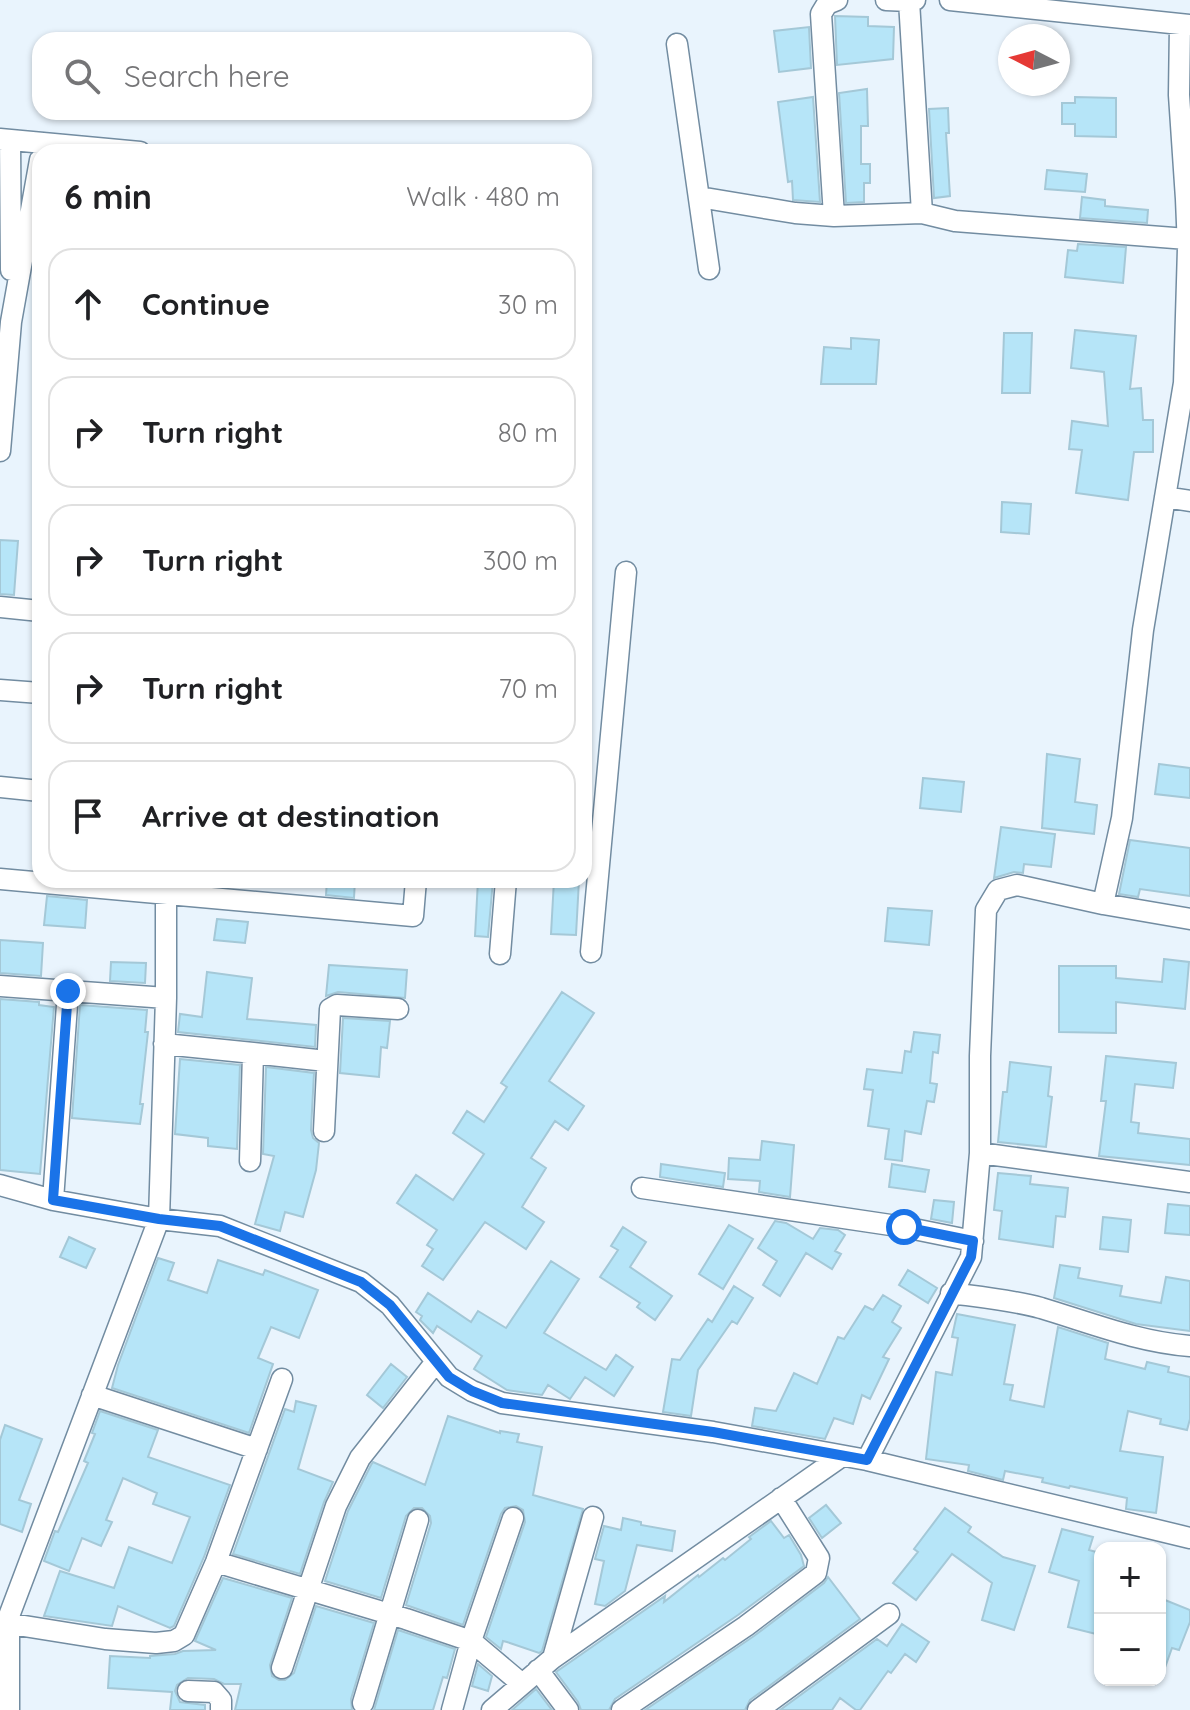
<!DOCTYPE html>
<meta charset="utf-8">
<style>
:root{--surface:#fff;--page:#f2f2f2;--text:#202124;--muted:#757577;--line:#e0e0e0}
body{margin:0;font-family:Quicksand,sans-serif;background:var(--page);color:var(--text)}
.controls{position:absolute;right:24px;bottom:24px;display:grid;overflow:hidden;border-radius:16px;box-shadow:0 2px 6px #0004}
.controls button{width:72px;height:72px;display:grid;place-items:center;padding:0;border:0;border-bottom:2px solid var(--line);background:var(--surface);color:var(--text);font:40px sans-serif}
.compass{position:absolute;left:998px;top:24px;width:72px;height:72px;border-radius:50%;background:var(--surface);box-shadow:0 2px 6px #0004;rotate:276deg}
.stop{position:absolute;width:24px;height:24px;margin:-18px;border:6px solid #1a73e8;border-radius:50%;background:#fff}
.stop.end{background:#1a73e8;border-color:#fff;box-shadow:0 2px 8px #0008}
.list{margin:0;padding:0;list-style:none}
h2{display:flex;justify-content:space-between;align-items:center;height:104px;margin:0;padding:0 32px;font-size:34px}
h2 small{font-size:26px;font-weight:400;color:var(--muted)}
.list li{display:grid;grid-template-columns:52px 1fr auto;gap:24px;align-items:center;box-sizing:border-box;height:112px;margin:0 16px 16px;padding:0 16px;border:2px solid var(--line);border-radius:24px}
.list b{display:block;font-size:30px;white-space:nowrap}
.list em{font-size:26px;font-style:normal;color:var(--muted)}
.icon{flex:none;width:44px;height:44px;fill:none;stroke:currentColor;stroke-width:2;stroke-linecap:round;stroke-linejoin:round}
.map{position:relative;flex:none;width:1190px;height:1710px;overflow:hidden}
.search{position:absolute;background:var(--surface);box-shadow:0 2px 6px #0004;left:32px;top:32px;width:560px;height:88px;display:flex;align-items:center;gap:20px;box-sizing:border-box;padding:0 28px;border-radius:24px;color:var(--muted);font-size:30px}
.panel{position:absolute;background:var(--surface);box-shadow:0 2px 6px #0004;left:32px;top:144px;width:560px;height:744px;border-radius:24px}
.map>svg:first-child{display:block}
</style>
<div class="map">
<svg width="1190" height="1710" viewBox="0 0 1190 1710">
<rect width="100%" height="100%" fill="#e9f4fd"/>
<path fill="#b6e5f8" stroke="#a4c8d7" stroke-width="2" d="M835,16L868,17V26L894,27L893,59L837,65Z
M809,27L811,68L779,72L774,31Z
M867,89L868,126H861V164H870V183H864V202L846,203L839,93Z
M813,97L820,202L793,200L792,181L788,182L778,102Z
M1075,97L1116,98V137L1075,136V124H1062V103H1075Z
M948,108L949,133H946L950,196L934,198L929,109Z
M1047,170L1087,174L1085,192L1045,189Z
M1082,197L1105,200V206L1148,210L1147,223L1080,218Z
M1078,244L1126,247L1123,283L1065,277L1068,250L1077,251Z
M1075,330L1136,336L1130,389L1141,388L1143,420H1153V452H1134L1128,500L1076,493L1082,450L1069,449L1072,421L1108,426L1104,372L1071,368Z
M1004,333H1032L1030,393H1002Z
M851,338L879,340L876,384H821L824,347L851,349Z
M1002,502L1031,504L1029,534L1001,532Z
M0,540L18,541L14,595L0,594Z
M1047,754L1080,759L1075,802L1097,805L1094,834L1042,828Z
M1159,764L1190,768V798L1155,794Z
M923,778L964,782L961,812L920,808Z
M1001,827L1055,834L1051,867L1024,864L1023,873L1014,872L994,878Z
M1130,840L1190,848V896L1140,889L1138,897L1119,894Z
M327,880H355L354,898L326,895Z
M478,880H493L488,937L475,936Z
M554,880H579L576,935L551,934Z
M47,896L87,900L85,928L44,925Z
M888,908L932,911L929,945L885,941Z
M217,919L248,922L245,943L214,940Z
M0,940L43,943L41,976L0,973Z
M1164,959L1189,962L1185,1009L1116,1002V1033L1059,1032V966H1116V978L1162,982Z
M111,962L146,963L145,983L110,981Z
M329,965L407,970L405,998L338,992L326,996Z
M207,972L252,978L247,1019L316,1025L315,1047L178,1032L180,1014L202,1017Z
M562,992L594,1013L549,1081L584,1106L568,1130L555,1121L531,1158L546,1168L522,1207L544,1222L526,1249L485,1222L443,1280L422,1266L433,1249L427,1245L437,1230L397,1203L416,1175L453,1200L484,1154L453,1133L467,1111L484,1122L507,1087L501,1083Z
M0,999L39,1002V1005L54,1007L40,1174L0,1170Z
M80,1005L147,1010L145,1032H148L140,1104H143L140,1124L72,1118Z
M343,1018L390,1021L387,1048L381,1047L379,1077L340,1073Z
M914,1032L940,1035L938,1053L933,1052L930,1083L937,1084L934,1102L927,1101L921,1134L905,1131L902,1161L885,1159L889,1129L868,1126L873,1090L864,1089L867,1069L902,1073L905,1051L911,1052Z
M1106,1056L1176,1063L1173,1088L1135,1084L1131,1122L1139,1123L1138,1133L1190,1139V1165L1099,1156L1106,1101H1101Z
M180,1059L240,1065L237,1149L208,1146V1138L175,1134Z
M1010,1062L1051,1067L1048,1096L1052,1097L1046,1147L998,1142L1003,1092H1007Z
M266,1067L314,1073L311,1130L313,1138L319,1143L316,1170L303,1217L285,1212L280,1231L255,1224L274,1156L263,1154Z
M762,1141L794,1145L790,1197L759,1192L760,1181L728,1179L729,1158L760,1160Z
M661,1164L725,1173L723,1187L660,1177Z
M892,1164L929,1170L925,1192L889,1187Z
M998,1173L1031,1176L1030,1184L1068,1188L1065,1217L1056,1216L1053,1247L999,1239L1002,1211L994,1210Z
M934,1200L954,1202L952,1223L931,1219Z
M1168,1204L1190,1206V1235L1165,1233Z
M1103,1217L1131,1220L1128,1252L1100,1249Z
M775,1221L786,1223L813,1239L820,1228L838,1230L845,1235L835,1251L841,1254L832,1269L806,1253L780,1296L763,1285L777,1261L758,1248Z
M729,1225L753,1239L723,1289L699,1274Z
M623,1227L646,1242L630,1267L672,1296L655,1320L637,1307L640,1303L600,1277L618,1250L611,1246Z
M69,1237L95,1249L86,1268L60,1257Z
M158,1258L174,1263L168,1280L207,1293L218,1260L263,1275L265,1270L318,1290L299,1338L271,1327L258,1358L273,1364L249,1433L112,1388L118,1365Z
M551,1261L579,1279L544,1333L606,1370L616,1355L633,1367L614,1396L585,1377L570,1399L548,1385L542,1395L507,1390L474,1369L482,1356L437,1326L433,1333L420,1320L422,1316L416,1312L428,1293L471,1322L478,1311L506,1328Z
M1060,1265L1080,1268L1078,1278L1122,1286L1120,1296L1161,1303L1166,1277L1190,1281V1331L1136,1324L1054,1298Z
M908,1270L937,1288L928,1303L899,1285Z
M734,1286L753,1298L737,1324L732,1321L698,1370L691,1416L663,1412L672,1359L680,1360L708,1319L712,1322Z
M883,1295L901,1306L892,1322L901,1328L883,1357L889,1359L870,1399L862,1395L853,1424L834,1418L825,1439L752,1426L755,1408L776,1411L794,1373L817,1384L838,1337L844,1339L865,1306L873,1310Z
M957,1314L1015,1325L1004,1384L1013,1385L1010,1400L1044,1407L1058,1327L1108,1343L1105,1359L1145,1369L1147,1362L1169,1367L1168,1372L1190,1377V1419L1187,1430L1160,1424L1161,1419L1128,1411L1120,1451L1163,1457L1156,1513L1126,1509L1127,1498L1070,1486L1069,1488L1042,1482L1043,1478L1005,1471L1003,1480L968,1471L969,1465L926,1459L936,1372L952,1375L958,1338L952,1337Z
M391,1364L407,1377L383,1408L367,1395Z
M296,1401L316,1406L298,1469L333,1482L324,1502L300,1574L233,1554L285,1409L294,1412Z
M100,1411L158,1430L148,1457L230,1485L204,1557L174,1626L170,1628L118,1606L112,1626L44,1616L60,1571L114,1588L129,1547L172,1563L190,1517L153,1504L157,1493L123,1478L106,1520L112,1522L101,1546L82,1538L69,1571L44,1561L55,1531L58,1532L88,1463L84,1461L95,1434L92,1433Z
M448,1416L500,1433V1431L519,1434L517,1442L542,1447L533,1495L583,1509L542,1651L539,1653L507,1642L503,1641L501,1649L486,1637L525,1522L523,1510L516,1506L505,1508L501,1514L463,1625L406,1605L431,1523L430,1516L422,1508H414L406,1516L381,1598L325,1581L348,1511L371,1465L373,1462L425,1485Z
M5,1425L42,1439L19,1500L31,1504L22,1532L0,1524V1440Z
M826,1505L841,1523L822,1538L809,1518Z
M945,1508L971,1527L968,1532L1003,1557L1035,1566L1014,1630L982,1620L992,1583L952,1554L916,1600L893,1583L918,1552L914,1549Z
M623,1518L641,1522V1525L675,1531L672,1551L637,1545L625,1591L605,1606L595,1604L604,1561L595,1559L604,1526L621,1530Z
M771,1521L784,1538L789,1535L801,1555L804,1566L738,1615L615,1699L609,1710H581L578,1702L556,1672L665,1596L664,1602L698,1575L699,1577L723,1558L725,1560L751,1539L749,1537Z
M1062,1529L1093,1537L1089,1550L1100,1553V1635L1068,1627L1079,1581L1049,1572Z
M828,1577L860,1619L750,1700L745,1710H645L754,1636L824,1583Z
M223,1578L292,1598L270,1665L272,1676L279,1680H285L294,1673L316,1606L374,1623L351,1699L352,1710H235L241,1684H224L214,1679L188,1678L177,1685L175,1691L180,1702L205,1705V1710H170L172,1692L108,1688L110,1656L150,1658V1656L175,1654L183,1651L216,1650L195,1641Z
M1160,1598L1190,1610V1622L1179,1650L1172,1648L1162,1676Z
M902,1624L929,1642L916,1662L905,1654L891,1673L888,1671L860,1710H856L840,1698L832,1710H780L877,1639L887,1646Z
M398,1630L455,1649L447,1678L443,1677L433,1710H374Z
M478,1664L492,1676L488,1691L472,1686Z
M536,1689L552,1710H512Z"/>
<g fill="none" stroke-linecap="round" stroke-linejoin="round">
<defs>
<path id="minor" d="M886,0L909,1
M915,0L909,1L922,213
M950,0L1190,25
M1180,25L1179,95L1186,199
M677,44L709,269
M0,139L140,152
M10,140L11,270
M699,197L795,213L834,216L922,213L955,221L1187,239
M834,216L821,14L827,4L837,0
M0,451L11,322L40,160
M1165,497L1190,501
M0,607L40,611
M0,690L40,693
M0,787L40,791
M0,879L413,916L416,880
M1103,904L1190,919
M591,952L626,572
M500,954L506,880
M0,986L166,998
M164,1044L253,1053
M324,1131L330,1009L337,1005L398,1009
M980,1153L1190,1182
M250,1161L253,1053L326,1061
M0,1185L53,1200L159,1219L220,1226L361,1282L390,1305L449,1377L472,1391L502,1403L713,1432L867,1460L1190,1538
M642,1188L904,1227L973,1241
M53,1200L68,991
M951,1293C981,1297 1012,1300 1041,1308C1091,1323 1138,1342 1190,1346
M92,1395L257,1449
M867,1460L971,1257L980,1153V1056L986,910L998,890L1017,885L1103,904L1122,818L1143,630L1184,383L1188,248L1186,199H1190
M216,1562L406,1619L471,1641L522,1684
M0,1622L105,1639L156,1643L174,1641L184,1635L216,1562L282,1379
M553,1658L593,1517
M282,1668L336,1506L360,1458L435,1363
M538,1670L568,1710
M188,1691L214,1692L221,1700V1710
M363,1703L418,1520
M9,1710V1616L159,1219L166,998V880
M452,1710L471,1641L513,1518
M492,1710L553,1658L842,1456
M622,1710L746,1626L816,1573L819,1558L781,1498
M758,1710L889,1614"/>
</defs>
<use href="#minor" stroke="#728ca1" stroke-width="23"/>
<use href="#minor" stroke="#fff" stroke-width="20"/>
</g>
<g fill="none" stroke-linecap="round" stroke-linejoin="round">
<path stroke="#1a73e8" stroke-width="10" d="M68,991L53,1200L159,1219L220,1226L361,1282L390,1305L449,1377L472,1391L502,1403L713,1432L867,1460L971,1257L973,1241L904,1227"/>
</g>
</svg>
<div class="controls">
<button>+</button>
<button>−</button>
</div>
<svg class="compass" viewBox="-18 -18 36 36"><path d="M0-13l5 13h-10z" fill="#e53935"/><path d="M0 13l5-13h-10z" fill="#757577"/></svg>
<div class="stop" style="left:904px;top:1227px"></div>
<div class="stop end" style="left:68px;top:991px"></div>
<div class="search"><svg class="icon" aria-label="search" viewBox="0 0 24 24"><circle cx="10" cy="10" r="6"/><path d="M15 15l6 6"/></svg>Search here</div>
<section class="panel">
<h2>6 min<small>Walk · 480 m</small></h2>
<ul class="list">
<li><svg class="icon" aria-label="ahead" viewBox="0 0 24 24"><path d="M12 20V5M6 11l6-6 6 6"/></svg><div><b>Continue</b></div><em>30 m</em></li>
<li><svg class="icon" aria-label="right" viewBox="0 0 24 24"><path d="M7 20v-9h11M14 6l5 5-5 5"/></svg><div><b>Turn right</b></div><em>80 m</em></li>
<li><svg class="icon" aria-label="right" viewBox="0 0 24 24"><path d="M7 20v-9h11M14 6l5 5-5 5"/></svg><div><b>Turn right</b></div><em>300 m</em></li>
<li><svg class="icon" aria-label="right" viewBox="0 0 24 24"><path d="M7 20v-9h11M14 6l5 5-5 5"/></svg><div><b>Turn right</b></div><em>70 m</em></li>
<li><svg class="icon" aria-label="arrive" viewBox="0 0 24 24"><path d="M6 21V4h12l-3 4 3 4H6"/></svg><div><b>Arrive at destination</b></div></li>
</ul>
</section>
</div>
